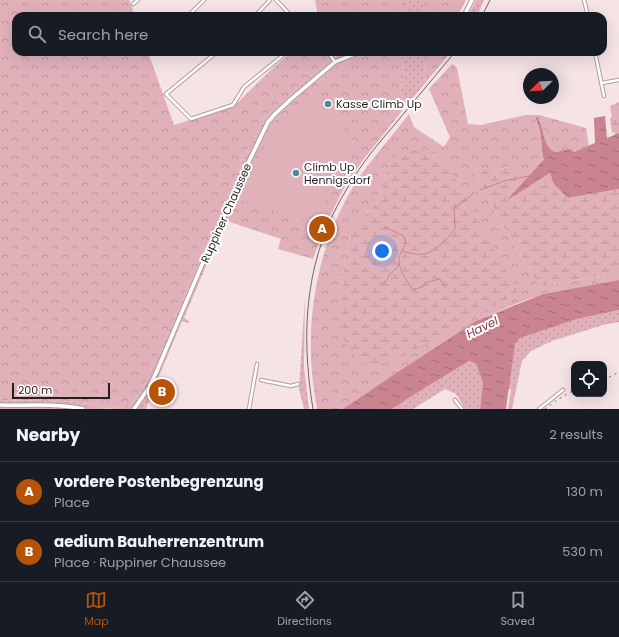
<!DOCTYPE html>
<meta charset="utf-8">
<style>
:root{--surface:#171b24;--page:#20242c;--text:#f1f3f6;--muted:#9ea1a6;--line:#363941;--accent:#b45309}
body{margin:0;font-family:Poppins,sans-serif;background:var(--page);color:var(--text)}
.controls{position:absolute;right:12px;bottom:12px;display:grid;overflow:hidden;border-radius:8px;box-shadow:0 4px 16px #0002}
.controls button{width:36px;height:36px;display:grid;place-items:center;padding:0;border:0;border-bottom:1px solid var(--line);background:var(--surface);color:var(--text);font:20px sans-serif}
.compass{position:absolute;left:523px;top:68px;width:36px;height:36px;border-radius:50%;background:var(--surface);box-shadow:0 4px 16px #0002;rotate:246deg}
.scale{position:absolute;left:12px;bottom:10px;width:98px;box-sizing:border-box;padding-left:4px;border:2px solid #261f20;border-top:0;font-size:11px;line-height:14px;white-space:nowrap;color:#261f20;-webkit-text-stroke:3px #fff;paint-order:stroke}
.you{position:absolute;left:382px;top:251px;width:14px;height:14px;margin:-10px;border:3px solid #fff;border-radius:50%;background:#1a73e8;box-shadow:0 0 0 6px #1a73e833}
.badge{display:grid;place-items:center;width:26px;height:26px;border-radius:50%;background:var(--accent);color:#fff;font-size:13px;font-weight:700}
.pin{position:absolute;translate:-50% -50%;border:2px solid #fff;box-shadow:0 1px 4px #0006}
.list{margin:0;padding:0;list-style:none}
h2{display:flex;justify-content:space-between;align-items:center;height:52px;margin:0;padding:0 16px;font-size:17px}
h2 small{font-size:13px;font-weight:400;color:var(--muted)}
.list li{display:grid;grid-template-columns:26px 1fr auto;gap:12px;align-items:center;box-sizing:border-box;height:60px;padding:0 16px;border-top:1px solid var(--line)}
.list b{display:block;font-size:15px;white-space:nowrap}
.list p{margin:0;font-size:13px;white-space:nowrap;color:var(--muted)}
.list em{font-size:13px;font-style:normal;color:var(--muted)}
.icon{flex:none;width:22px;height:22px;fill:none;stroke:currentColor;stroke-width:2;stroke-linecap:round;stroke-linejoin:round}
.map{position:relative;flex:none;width:619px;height:409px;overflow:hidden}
.search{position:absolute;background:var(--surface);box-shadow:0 4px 16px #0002;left:12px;right:12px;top:12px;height:44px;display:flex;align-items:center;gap:10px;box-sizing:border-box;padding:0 14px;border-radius:12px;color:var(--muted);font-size:15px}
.sheet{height:172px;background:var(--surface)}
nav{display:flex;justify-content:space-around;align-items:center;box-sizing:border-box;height:56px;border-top:1px solid var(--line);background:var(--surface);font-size:11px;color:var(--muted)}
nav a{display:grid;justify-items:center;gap:2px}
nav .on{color:var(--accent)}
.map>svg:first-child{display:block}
</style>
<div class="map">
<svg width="619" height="409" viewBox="0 0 619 409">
<defs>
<pattern id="green-dots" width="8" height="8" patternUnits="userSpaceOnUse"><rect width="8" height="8" fill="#e1b1ba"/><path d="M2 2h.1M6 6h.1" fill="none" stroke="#c198a0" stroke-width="1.8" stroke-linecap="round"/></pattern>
<pattern id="forest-crowns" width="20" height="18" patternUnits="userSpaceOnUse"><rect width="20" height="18" fill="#e1b1ba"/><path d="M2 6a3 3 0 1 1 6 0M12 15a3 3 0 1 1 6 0" fill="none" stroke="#c198a0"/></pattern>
<pattern id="wetland-marsh" width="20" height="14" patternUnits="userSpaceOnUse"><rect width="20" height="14" fill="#e1b1ba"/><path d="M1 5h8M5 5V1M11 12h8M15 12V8" fill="none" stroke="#c198a0"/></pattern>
<pattern id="water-ripples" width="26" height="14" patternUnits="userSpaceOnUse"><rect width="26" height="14" fill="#c98391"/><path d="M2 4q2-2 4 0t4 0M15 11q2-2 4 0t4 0" fill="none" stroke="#a36b76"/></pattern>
</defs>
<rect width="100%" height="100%" fill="#f5e3e6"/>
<path fill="url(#green-dots)" d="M408,0H423V16H406Z
M476,0H484L477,16H468Z
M314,52H332L335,57L348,52H371L347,60L328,72L329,77L325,80L321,78L307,89L271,123L253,158L227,221H225L184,318L189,321V323L182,321L152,393L146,409H109L131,404L144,386L219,218L243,158L265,117L303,83L329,61L326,56Z
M401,52H423L426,82L406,106L400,91L404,74Z
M305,296L304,367L309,409H304L299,389Z
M619,310V322L603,325L552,341L531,351L522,361L512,409H508L511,389H508L515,344L520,338L577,319Z
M469,361L476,364L483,383L480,409H465L456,394L445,389L413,409H392L415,394Z
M0,400L80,402L107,409H0Z"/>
<path fill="url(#forest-crowns)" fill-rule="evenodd" d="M0,0H129L135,16H16V52H148L174,125L234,106L274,67L292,52H314L326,56L329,61L303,83L265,117L243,158L219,218L144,386L131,404L128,405L107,409L80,402L0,400Z
M315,0H408L406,16H318Z
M423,0H466L457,16H423Z
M371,52H401L404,74L400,91L406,106L363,160L346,184L324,228L313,259L278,249L281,239L227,221L253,158L271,123L307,89L321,78L325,80L329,77L328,72C341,61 355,56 371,52Z
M423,52H451L426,82Z
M452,64L457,68L468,124L481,125L526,115H539L586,128L589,146L574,152L571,149C566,149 562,152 558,152C545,153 542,129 540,120L535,118C543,129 541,145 543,157L544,159L506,201L510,167L493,170H474L498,217L539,286L619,273V280L543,294L520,302L476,321L396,373L343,409H317C315,397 313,385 312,373C306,305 322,233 360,176C375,155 393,135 409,114L414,127L444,147L450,137L429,89ZM391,158L400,358L340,326V309L345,259L351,231L378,201Z
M619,102V133L615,135L610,106Z"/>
<path fill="url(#wetland-marsh)" d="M619,113V130L612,133L610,118Z
M416,150L437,152L448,166L518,293L421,347L400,358L367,367L347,348L340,326V309L345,259L351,231L378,201L391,158Z
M510,167L521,169L506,201L550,173L568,198L619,189V273L539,286L498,217L474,170H493Z"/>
<path fill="#e1b1ba" d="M318,92L357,146L312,223L238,199L272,131Z"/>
<path fill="url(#water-ripples)" d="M605,116L607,138L619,133V189L568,198L554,184L550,173L506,201L544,159L543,157C541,144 542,129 535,117H538C543,126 544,153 558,152C562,151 566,149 571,149L574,152L595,143L594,118Z
M619,280V310L577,319L520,338L515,344L506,409H480L483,383L476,364L469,361L415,394L392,409H343L396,373L476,321L543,294Z"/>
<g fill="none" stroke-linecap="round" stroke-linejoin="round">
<path stroke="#c98391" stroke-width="1" d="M480,190L504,181L529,176
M385,227L404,236L406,243L402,251
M380,285L387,280L389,275L396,269L399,264
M445,287L440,279L428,282L422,287L413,290C406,279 393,263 402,251C406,252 410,253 414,254C432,257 444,242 455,229L454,208L472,195"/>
<defs>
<path id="minor" d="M276,0L282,6L291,16
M584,0L588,16
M133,4L138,0
M188,16L204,0
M255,16L270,0
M217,52L166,94L191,119L233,105L244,87L287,52
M325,52L330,55L335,62
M595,52L604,96
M602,83L619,80
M261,380L291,386L298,384
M455,400L462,409
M249,409L257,364
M539,409L563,390"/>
<path id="secondary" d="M464,16L472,0
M0,405C26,406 58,403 83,409
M134,409L148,389L156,373L201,267L250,159L268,122L275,114L290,100L335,62L360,52"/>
</defs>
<use href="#minor" stroke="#af9ea0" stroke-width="4.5"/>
<use href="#secondary" stroke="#af9ea0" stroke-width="5.5"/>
<use href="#minor" stroke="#fff" stroke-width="2.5"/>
<use href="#secondary" stroke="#fff" stroke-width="3.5"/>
<path stroke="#706567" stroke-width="1" d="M482,16L490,0
M313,409C300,330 305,256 348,187C361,164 378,144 395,124C415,100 435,76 455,52"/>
<path stroke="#706567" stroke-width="1" stroke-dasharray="2 4" stroke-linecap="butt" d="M604,380L619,372
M545,409L557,400L574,390"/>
</g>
<g fill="#488b9b" stroke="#fff" stroke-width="1.5">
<circle cx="328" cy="104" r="4"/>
<circle cx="296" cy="173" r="4"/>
</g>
<g text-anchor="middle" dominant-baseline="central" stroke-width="4" stroke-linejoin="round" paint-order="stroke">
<g font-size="11" fill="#261f20" stroke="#fff" text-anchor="start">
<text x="336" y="104">Kasse Climb Up</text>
<text x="304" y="167">Climb Up<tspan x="304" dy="13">Hennigsdorf</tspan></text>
</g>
<g font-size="11" fill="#261f20" stroke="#fff">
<text transform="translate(226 213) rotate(-66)">Ruppiner Chaussee</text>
</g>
<g font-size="12" font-style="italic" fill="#8a354c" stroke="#fff">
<text transform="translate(482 327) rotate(-26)">Havel</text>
</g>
</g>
</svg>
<div class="controls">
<button><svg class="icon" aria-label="locate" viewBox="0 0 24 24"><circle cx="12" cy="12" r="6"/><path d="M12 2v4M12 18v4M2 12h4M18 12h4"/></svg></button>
</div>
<svg class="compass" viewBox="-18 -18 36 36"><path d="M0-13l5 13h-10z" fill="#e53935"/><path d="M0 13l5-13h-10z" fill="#9ea1a6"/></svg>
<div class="scale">200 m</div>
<div class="you"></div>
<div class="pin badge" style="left:322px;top:229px">A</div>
<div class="pin badge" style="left:162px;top:392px">B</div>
<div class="search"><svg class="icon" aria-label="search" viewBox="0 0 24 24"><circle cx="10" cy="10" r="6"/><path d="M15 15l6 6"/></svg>Search here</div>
</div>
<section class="sheet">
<h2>Nearby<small>2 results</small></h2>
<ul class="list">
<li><span class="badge">A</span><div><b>vordere Postenbegrenzung</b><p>Place</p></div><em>130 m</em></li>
<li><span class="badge">B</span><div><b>aedium Bauherrenzentrum</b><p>Place · Ruppiner Chaussee</p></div><em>530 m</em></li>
</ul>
</section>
<nav>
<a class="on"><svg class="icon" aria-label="map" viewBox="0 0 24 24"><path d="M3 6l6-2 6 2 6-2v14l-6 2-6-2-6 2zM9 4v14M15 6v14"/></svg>Map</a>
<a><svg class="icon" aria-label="directions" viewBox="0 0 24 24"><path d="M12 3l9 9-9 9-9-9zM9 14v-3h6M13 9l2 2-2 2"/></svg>Directions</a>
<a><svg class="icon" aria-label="saved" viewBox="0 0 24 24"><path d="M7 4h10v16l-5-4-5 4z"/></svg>Saved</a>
</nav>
